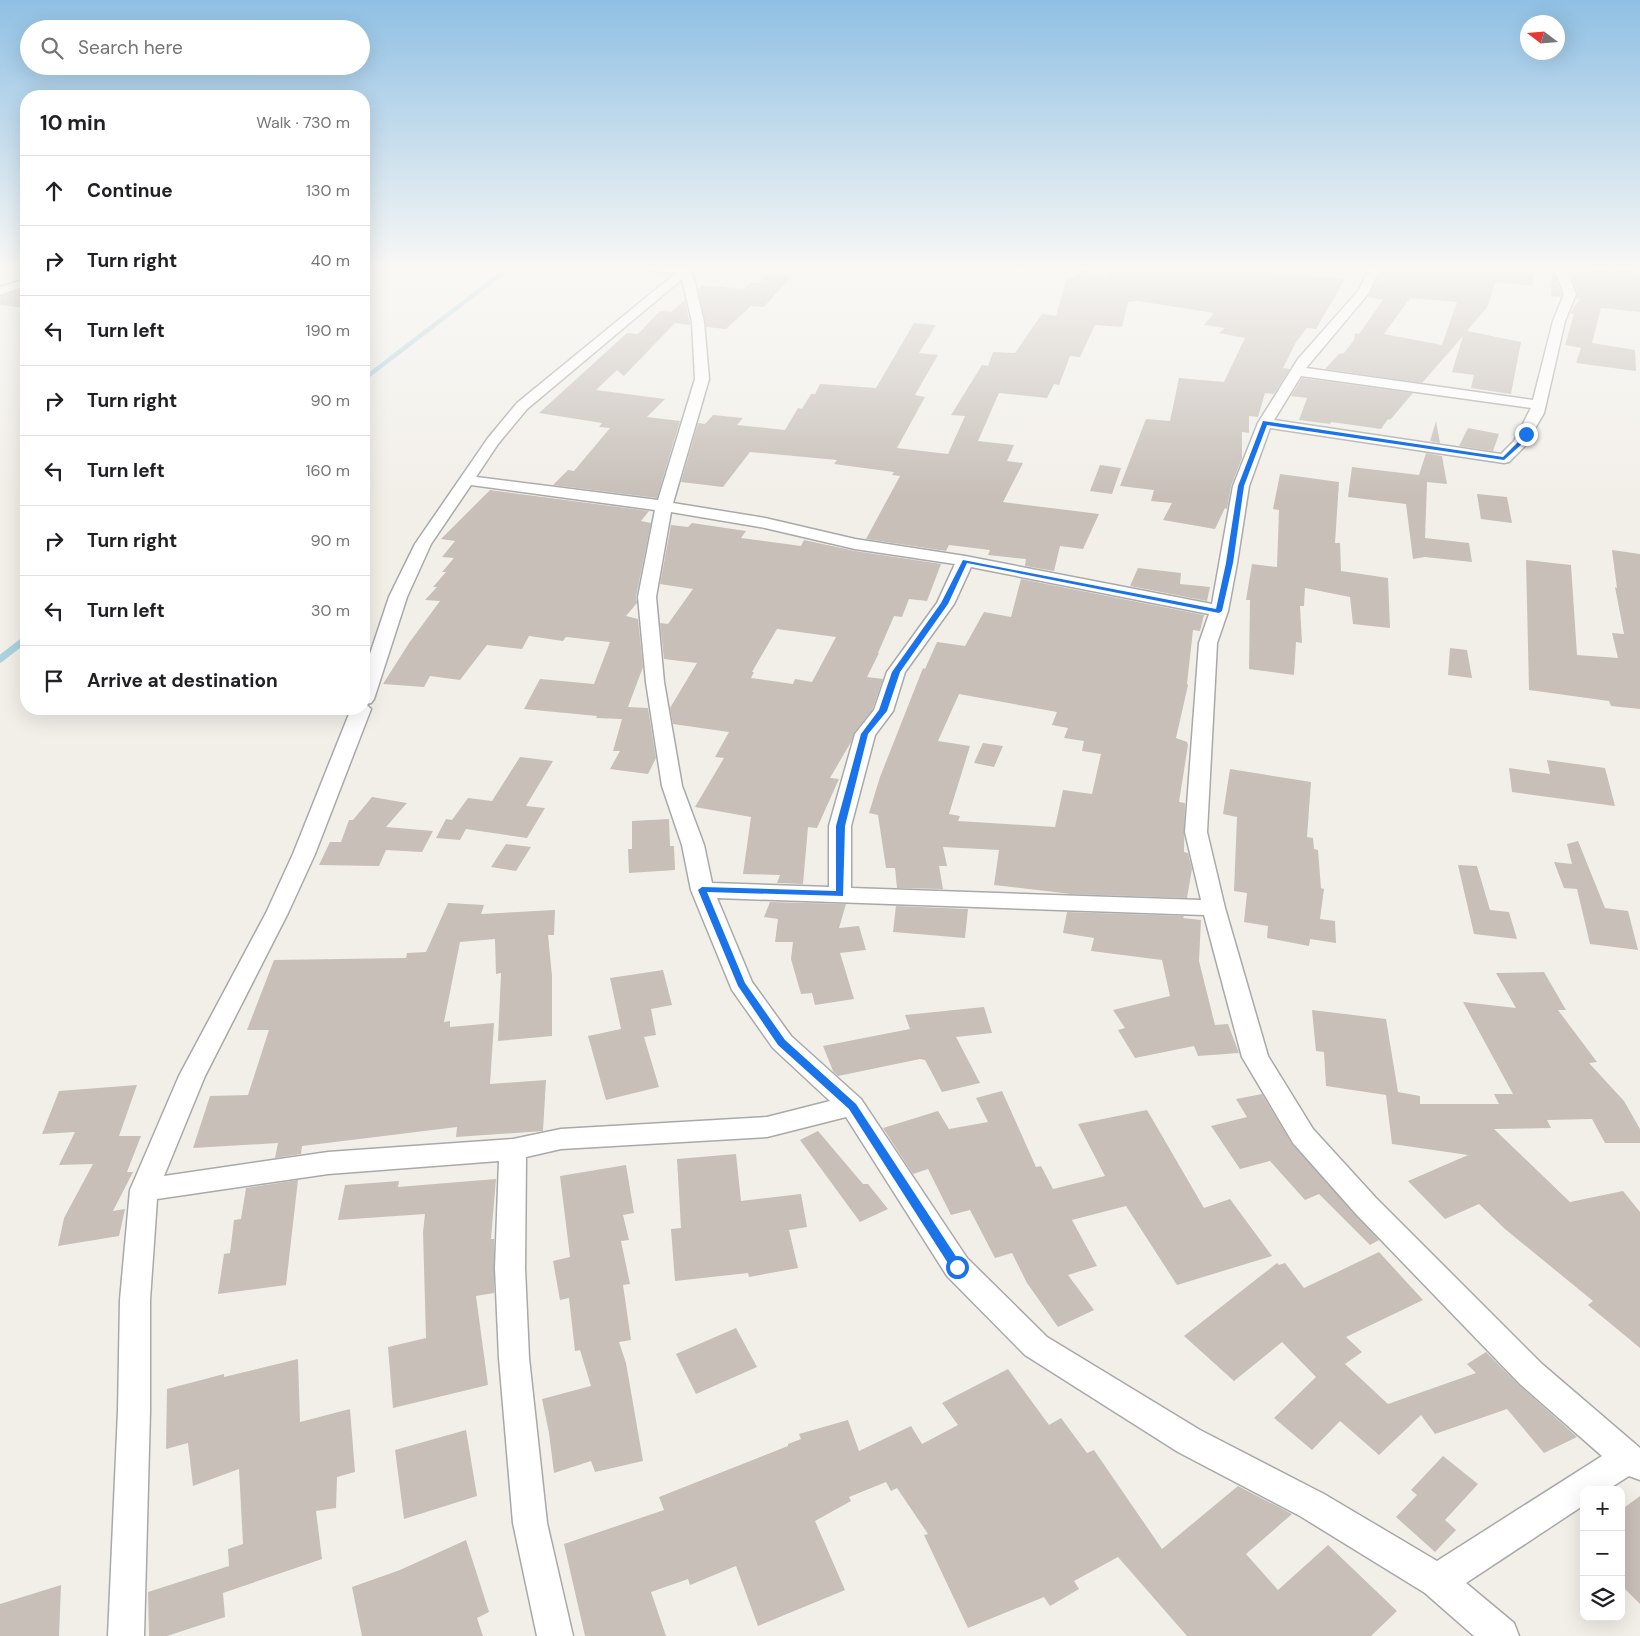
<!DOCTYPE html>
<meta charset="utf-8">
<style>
:root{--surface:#fff;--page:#f6f6f6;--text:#202124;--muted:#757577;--line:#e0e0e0}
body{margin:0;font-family:"DM Sans",sans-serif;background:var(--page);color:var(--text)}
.controls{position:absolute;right:15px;bottom:15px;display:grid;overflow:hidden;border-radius:10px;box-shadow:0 5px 20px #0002}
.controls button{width:45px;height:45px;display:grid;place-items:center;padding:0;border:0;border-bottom:1px solid var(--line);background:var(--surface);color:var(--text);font:25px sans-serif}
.compass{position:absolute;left:1520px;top:15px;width:45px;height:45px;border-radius:50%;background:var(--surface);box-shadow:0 5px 20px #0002;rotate:286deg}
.stop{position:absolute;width:15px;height:15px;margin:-11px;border:4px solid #1a73e8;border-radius:50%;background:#fff}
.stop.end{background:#1a73e8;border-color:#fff;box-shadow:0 1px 5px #0008}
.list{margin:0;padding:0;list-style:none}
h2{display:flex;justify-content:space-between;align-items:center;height:65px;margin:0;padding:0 20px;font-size:21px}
h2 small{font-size:16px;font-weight:400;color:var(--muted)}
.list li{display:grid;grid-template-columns:32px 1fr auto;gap:15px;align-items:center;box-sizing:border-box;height:70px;padding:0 20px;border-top:1px solid var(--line)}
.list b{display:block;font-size:19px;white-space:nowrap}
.list em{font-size:16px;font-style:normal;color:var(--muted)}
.icon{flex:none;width:28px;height:28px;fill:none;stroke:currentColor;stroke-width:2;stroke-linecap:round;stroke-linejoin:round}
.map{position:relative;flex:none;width:1640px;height:1636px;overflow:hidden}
.search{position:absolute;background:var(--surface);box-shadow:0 5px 20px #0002;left:20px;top:20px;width:350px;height:55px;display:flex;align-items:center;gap:12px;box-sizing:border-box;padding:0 18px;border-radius:28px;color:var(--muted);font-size:19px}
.panel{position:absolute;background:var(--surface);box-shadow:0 5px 20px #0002;left:20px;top:90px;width:350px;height:625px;border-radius:20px}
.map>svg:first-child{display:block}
</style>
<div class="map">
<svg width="1640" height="1636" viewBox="0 0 1640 1636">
<rect width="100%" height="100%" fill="#f2efe9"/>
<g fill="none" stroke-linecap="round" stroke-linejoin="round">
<path stroke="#aad3df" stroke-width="4.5" d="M364,379L510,267"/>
<path stroke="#aad3df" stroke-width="7" d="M0,659L26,639"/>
</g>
<path fill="#c7bfb8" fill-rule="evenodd" d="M1107,267H1276L1275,273L1345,279L1316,329L1307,328L1296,342L1283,368L1290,369L1274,394L1265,393L1258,417L1249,416V433L1242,432V458L1231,486L1227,509L1225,508L1215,529L1163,520L1172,503L1151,501L1154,490L1120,486L1146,419L1170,421L1179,378L1224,382L1245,338L1219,333L1225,328L1204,325L1214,313L1138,301L1128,302L1122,327L1095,325L1080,357L1070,356L1059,385L1054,384L1047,398L999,393L978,441L1014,445L1007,461L1023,463L1003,502L1099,514L1083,549L1060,546L1054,571L1025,566L1026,559L988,555L990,550L949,545L946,551L866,539L900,476L892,475L894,472L834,464L837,460L750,452L723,487L681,482L698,423L705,424L713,415L743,418L737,425L785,430L798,408L802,409L811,394H815L820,384L876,388L914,323L936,325L919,353L938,355L915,395L925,397L897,448L948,454L965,416L951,415L982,365L988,366L993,352L1015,353L1042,314L1056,316L1067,279H1071L1082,270L1107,275Z
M1383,267H1536L1532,286L1495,282L1488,306L1467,331L1521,342L1511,394L1471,388L1474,375L1452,372L1463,336L1422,383L1325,369L1339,354L1344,353L1354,340L1355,333L1359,334L1383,300L1368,297ZM1410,298L1457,302L1442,345L1384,334Z
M1579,267L1612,271V268L1632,270V273L1640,274V312L1601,308L1592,343L1635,350L1636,371L1576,363L1581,348L1565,345L1574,314L1570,313L1580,299H1576L1578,293L1569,271L1579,272Z
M1552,270L1562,294L1561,297L1551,296Z
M767,274L791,276L764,307L751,306L726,329L706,327L698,289L702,285L744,289L751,282L758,283Z
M26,288V308L0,305V297Z
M685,300L690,325L675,323L624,376L617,370L596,390L665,399L647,417L680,421L657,498L553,485L568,470L574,471L610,428L599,427L602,423L539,413L627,333L638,334L660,311L671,312Z
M1302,378L1413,393L1390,420L1388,419L1381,429L1331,422L1330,424L1299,420L1307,398L1291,396Z
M1436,421L1440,443L1430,441Z
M1468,428L1499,434L1493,451L1459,446Z
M1426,453L1442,456L1447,484L1427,482L1425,538L1469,543L1472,562L1425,557L1413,559L1406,504L1348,497L1352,467L1419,475Z
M1100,465L1121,468L1112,494L1090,491Z
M1280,474L1339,482L1335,543H1340L1341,571L1388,578L1390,628L1353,624L1350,597L1305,588L1304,606H1300L1302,643L1296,642L1294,675L1249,669L1250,600H1246L1252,564L1277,567L1279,510L1273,509Z
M490,490L649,511L641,521L651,523L636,597L637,603L626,616L638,619L643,667L628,707L648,708L656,758L648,774L610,769L620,751H613L622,719L596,718L597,716L524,709L540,679L594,684L610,642L566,637L563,641L529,636L522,649L487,645L460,680L430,676L424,687L383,684L409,643L440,601L425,600L437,587H433L446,572H442L454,558L442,557L455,541L441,539Z
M1477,494L1507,497L1512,523L1481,519Z
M692,523L746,531L741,538L801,546L804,540L855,551L941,564L927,601L909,599L902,617L894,616L878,653H879L867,677L883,679L872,710L854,733L851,742L830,778L839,779L817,828L808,827L803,884L777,883L780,875L743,874L751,817L695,807L724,758L715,757L729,732L673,724L670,708L697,663L664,659L660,623L668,624L693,589L660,584L671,525L688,527ZM777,629L836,637L812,682L795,679L793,684L751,678L754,672H752Z
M1612,550L1640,554V709L1611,706L1609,701L1529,690L1526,560L1571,565L1577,655L1618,658L1612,633L1624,634L1615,587L1617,588Z
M1138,568L1181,573L1180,584L1210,587L1207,601L1130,586Z
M1021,579L1204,615L1200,631L1193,630L1187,684L1188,685L1176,738L1187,742L1188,745L1179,802L1185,803L1184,852L1188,853L1192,869L1187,898L1071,894L994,885L999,850L943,847L947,866H939L943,889L897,888L895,868H886L878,815L869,813L880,777L923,668L925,669L937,642L965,646L984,612L1011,617ZM959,694L1057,712L1052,725L1068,728L1064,738L1084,741L1082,751L1101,754L1092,794L1063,790L1055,827L958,821L960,816L949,814L970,746L938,741Z
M1450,648L1467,650L1472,678L1448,675Z
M983,743L1003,746L994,767L974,763Z
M520,757L553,761L526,806L545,808L527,838L466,829L460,840L436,838L446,819L452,820L468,798L492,801Z
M1547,760L1605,768L1615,806L1512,792L1509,768L1550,774Z
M1230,769L1311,782L1307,837L1313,838L1314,849L1318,850L1321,888L1324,889L1320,919L1335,921L1336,943L1310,939L1309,946L1267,938L1268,926L1244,922L1247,893L1234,891L1237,817L1223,814Z
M372,797L407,803L386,827L433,831L422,852L386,850L379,866L319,865L330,842H341L349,820H353Z
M669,819L670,846H674L675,870L629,873L628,849H632V821Z
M1578,841L1605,908L1628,911L1638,950L1590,944L1577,889L1564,888L1554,862L1572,864L1567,844Z
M506,844L531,847L516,871L491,867Z
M1458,865L1477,866L1490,910L1509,912L1517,939L1474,934Z
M770,902L846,904L839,928L859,926L866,950L840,953L854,999L815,1005L812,993L801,994L791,959L793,942H775L778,919L764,917Z
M448,903L484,905L481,914L555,910L554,935H548L552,976V1036L498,1041L501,973L496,974L495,939L460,942L444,1022L450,1021V1027L494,1023L490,1084L546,1080L543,1131L456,1137L457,1127L302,1146L301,1154L275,1158L278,1143L193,1148L210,1096L248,1095L269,1030H247L274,960L406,958L407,953L426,952Z
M896,906L968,909L965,938L893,932Z
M1067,912L1184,916L1183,918L1201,920L1199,961L1215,1025L1228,1024L1239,1053L1198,1056L1194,1046L1135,1058L1118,1030L1125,1028L1113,1010L1170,996L1162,960L1091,951L1094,938L1063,933Z
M663,970L672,1005L651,1009L656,1035L644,1037L659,1087L606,1100L588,1036L621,1029L610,978Z
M1544,972L1566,1010H1558L1597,1062L1589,1063L1624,1101L1640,1129V1143H1605L1592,1119L1547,1120L1551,1128L1494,1129L1570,1202L1623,1191L1640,1212V1348L1588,1305L1593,1301L1505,1229L1479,1204L1445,1219L1408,1181L1468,1155L1392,1144L1386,1095L1326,1086L1324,1052L1316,1051L1312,1010L1386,1019L1398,1092L1420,1096V1104H1499L1494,1094H1513L1463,1002L1516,1008L1496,973Z
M984,1007L992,1033L956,1037L980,1083L942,1092L925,1060L920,1059L838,1076L833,1071L823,1046L910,1029L905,1015Z
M137,1085L119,1136H141L127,1172H133L113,1211L125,1209L119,1236L58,1246L64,1218L93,1164L59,1165L75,1132L42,1134L59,1091Z
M1002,1091L1036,1167L1041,1166L1053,1189L1105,1176L1078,1124L1147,1110L1204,1208L1230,1199L1272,1256L1177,1285L1126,1206L1072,1220L1097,1266L1068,1275L1094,1310L1058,1327L1027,1283L1012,1253L995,1258L970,1210L951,1215L928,1169L913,1174L883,1128L938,1111L949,1129L988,1122L976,1098Z
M1262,1094L1292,1144L1379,1240L1370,1245L1319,1194L1305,1200L1270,1161L1240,1169L1211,1126L1247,1117L1236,1099Z
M818,1131L863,1184H868L888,1209L860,1222L800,1140Z
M736,1154L741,1201L801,1194L807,1227L789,1230L798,1268L749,1277L748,1273L675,1281L671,1229L681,1228L677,1159Z
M626,1165L634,1213L623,1215L629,1240L621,1241L630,1284L623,1285L631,1340L619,1342L626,1363L643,1461L595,1472L591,1461L554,1473L549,1433L542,1399L591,1386L580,1350L575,1351L569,1298L560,1300L553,1261L570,1257L560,1176Z
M496,1179L491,1239H494V1293L476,1296L488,1385L393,1408L388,1347L426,1338L423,1232L425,1214L338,1220L345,1185L399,1181L398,1187Z
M298,1180L286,1285L218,1294L224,1254L230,1253L234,1220L241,1219L246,1188Z
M1379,1252L1423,1300L1346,1337L1362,1352L1345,1364L1388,1404L1476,1373L1467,1364L1486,1352L1519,1385L1577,1437L1544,1453L1507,1409L1435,1434L1421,1415L1379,1455L1340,1421L1312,1450L1274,1418L1316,1377L1282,1342L1234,1381L1184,1336L1277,1263L1279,1265L1285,1263L1304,1288Z
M736,1328L757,1367L696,1394L676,1354Z
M298,1359L300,1422L350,1409L355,1472L337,1477L336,1508L316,1511L322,1559L223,1593L225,1617L167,1636H149L148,1592L229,1566L228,1549L243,1544L239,1469L193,1486L188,1443L166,1449L167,1389L224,1374V1377Z
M1008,1369L1049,1425L1061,1418L1087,1453L1094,1450L1162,1549L1238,1486L1292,1514L1246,1554L1278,1590L1328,1545L1397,1611L1371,1636H1187L1118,1557L1074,1581L1079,1589L1050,1606L1044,1597L968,1628L924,1535L928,1534L897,1488L891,1491L886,1482L849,1497L851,1501L815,1521L845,1590L758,1626L736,1566L690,1585L688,1579L651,1592L666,1636H585L564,1544L664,1510L659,1497L788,1446V1444L801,1439L799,1434L848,1420L859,1451L911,1426L922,1444L958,1425L942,1403Z
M466,1430L477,1496L404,1519L395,1450Z
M1443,1456L1478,1484L1445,1520L1456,1530L1435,1552L1396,1517L1417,1495L1411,1490Z
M1640,1496V1604L1621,1585V1510Z
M466,1540L489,1612L477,1618L483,1636H362L352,1587L400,1570Z
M61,1585L59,1636H0V1604Z"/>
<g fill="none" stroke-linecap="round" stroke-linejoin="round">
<defs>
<path id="street" d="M637,267H695L692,271L704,322L709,379L673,503L765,518L855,539L965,556L1212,604L1233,486L1258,423L1298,359L1359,290L1370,267H1381L1368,294L1306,368L1533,400L1553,321L1564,294L1553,267H1565L1576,294L1565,321L1544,413L1525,446L1509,462L1504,463L1270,428L1249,486L1237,563L1228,611L1217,643L1207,832L1225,908L1268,1056L1313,1129L1376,1198L1542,1364L1640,1448V1480L1629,1476L1607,1490H1584V1505L1466,1583L1514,1623L1519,1636H1474L1425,1593L1300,1516L1178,1452L1025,1355L947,1276L846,1117L767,1137L561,1149L526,1157L525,1268L529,1358L547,1523L573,1636H537L513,1523L499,1358L495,1268L499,1161L328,1174L157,1199L150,1300V1411L144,1636H108L118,1411L120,1300L130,1190L179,1076L266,913L293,854L351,709H364V672L389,597L415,544L488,438L517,403L676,273L643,270ZM682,279L692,322L695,379L658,500L476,477L498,444L527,409ZM1301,376L1531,408L1514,441L1501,454L1274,420ZM471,485L655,510L638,597L646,682L662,786L682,845L691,890L732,990L773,1048L830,1101L767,1117L561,1129L513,1139L328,1152L164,1176L205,1076L288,913L315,854L371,709L366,704L371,703L374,699L407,597L431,544ZM671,512L765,528L855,549L955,564L937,603L887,672L874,710L855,734L829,826V887L712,883L704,845L682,786L664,682L656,597ZM971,567L1209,614L1199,643L1185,832L1201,900L851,888V826L875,735L893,711L905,672L954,604ZM717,898L1204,915L1242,1057L1293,1143L1356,1214L1520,1384L1602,1456L1437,1561L1324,1494L1200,1430L1047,1337L967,1258L861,1099L791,1036L752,982Z
M26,279V286L0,295V287Z"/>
</defs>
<use href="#street" stroke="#a9a9a9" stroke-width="3"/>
<use href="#street" fill="#fff" fill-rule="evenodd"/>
</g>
<linearGradient id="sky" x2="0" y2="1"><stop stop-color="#8fc0e4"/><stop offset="0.54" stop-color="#f9f8f5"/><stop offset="1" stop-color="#f9f8f5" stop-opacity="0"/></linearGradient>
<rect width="1640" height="496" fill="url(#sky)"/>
<path fill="#1a73e8" d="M1263,421L1503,457L1518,442L1524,432L1529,434L1522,444L1504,460L1267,425L1244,486L1233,563L1222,611L1219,613L967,563L948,604L900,672L887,711L868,734L845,826L843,896L707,892L745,983L785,1040L856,1104L961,1264L962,1267L961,1271H953L849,1109L778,1045L738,986L698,890L702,887L836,891V826L861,734L879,710L892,672L941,603L963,560L1216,609L1226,563L1238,486Z"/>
</svg>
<div class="controls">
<button>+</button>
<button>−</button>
<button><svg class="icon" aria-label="layers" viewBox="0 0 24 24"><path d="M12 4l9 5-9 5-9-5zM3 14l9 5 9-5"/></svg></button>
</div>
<svg class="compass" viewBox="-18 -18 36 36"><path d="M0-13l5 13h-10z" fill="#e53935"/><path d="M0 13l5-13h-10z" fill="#757577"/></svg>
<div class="stop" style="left:957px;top:1267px"></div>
<div class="stop end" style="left:1526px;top:434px"></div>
<div class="search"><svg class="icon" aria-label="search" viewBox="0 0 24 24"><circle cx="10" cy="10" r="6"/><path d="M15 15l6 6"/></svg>Search here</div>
<section class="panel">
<h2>10 min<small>Walk · 730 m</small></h2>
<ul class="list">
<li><svg class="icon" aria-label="ahead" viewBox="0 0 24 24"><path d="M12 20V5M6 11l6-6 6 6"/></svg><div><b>Continue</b></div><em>130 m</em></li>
<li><svg class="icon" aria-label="right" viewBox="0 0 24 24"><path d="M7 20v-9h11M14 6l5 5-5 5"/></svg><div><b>Turn right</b></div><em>40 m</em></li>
<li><svg class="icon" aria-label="left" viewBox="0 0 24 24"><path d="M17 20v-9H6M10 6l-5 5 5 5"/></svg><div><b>Turn left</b></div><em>190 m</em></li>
<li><svg class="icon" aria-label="right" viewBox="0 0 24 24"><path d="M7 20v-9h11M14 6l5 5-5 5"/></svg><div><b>Turn right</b></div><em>90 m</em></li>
<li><svg class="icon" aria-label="left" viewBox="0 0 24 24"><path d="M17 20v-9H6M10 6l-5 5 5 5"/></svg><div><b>Turn left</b></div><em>160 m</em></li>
<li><svg class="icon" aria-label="right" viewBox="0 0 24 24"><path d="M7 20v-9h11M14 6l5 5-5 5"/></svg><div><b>Turn right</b></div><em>90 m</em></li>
<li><svg class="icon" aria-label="left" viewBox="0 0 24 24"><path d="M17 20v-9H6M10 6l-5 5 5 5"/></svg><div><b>Turn left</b></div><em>30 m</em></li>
<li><svg class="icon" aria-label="arrive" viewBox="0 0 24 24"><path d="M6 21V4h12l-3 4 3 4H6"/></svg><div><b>Arrive at destination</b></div></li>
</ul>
</section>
</div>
